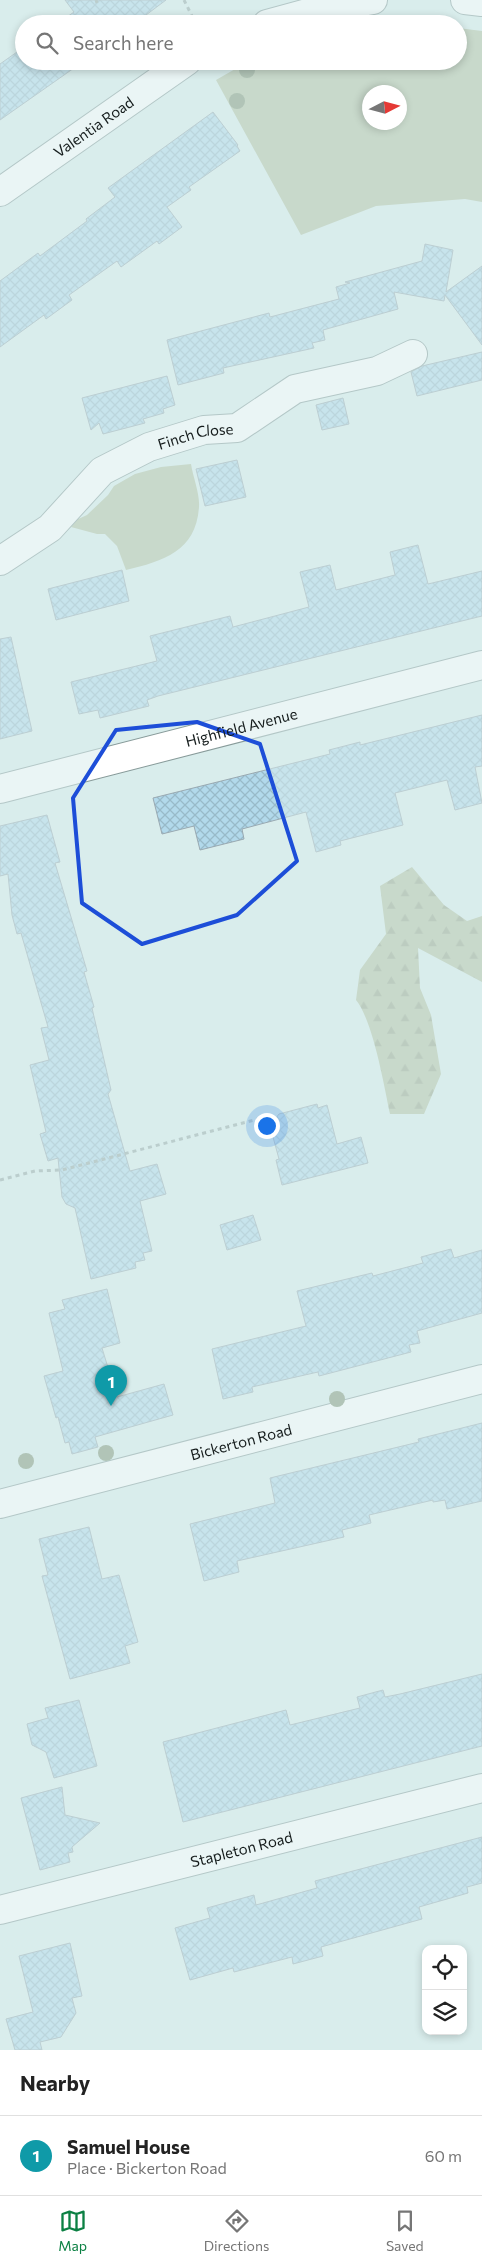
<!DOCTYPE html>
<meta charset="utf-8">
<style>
:root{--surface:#fff;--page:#f2f2f2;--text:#222;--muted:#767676;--line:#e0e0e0;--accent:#0b8043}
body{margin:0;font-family:Commissioner,sans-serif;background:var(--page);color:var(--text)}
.controls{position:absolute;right:15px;bottom:15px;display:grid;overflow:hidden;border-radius:10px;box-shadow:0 2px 8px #0003}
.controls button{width:45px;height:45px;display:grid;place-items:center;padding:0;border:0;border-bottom:1px solid var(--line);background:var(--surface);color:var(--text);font:25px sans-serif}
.compass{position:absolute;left:362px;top:85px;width:45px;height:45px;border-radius:50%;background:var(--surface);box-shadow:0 2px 8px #0003;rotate:84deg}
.you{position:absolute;left:266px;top:1125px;width:18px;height:18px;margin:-12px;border:4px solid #fff;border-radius:50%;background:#1a73e8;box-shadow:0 0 0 8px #1a73e833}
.badge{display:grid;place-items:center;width:32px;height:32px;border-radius:50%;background:var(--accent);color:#fff;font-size:16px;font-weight:700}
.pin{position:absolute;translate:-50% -41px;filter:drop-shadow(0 1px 2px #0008)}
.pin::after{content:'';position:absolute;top:26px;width:18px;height:15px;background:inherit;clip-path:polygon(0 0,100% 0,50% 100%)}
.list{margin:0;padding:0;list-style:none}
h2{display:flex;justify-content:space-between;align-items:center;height:65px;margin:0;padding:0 20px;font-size:21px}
h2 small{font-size:16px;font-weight:400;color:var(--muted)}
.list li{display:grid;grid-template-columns:32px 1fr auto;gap:15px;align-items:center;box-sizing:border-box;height:80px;padding:0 20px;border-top:1px solid var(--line)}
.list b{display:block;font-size:19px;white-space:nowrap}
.list p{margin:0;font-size:16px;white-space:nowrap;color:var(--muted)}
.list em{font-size:16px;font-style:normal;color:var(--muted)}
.icon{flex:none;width:28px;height:28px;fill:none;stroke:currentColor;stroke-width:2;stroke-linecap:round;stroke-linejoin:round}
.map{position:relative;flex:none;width:482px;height:2050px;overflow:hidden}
.search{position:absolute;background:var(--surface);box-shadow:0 2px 8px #0003;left:15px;right:15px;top:15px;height:55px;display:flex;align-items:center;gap:12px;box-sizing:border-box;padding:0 18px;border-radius:28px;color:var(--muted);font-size:19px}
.sheet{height:145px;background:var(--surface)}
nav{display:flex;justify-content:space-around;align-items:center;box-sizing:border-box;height:70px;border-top:1px solid var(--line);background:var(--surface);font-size:14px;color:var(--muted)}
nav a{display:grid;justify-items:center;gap:2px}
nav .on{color:var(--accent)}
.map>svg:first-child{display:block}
</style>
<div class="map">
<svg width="482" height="2050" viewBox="0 0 482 2050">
<defs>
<pattern id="forest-firs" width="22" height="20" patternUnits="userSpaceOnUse" patternTransform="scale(1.25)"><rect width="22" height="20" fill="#b4c1a2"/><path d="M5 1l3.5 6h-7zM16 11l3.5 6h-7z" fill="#9aa58b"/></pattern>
<pattern id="building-cross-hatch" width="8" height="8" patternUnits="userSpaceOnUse" patternTransform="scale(1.25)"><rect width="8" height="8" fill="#b2d9eb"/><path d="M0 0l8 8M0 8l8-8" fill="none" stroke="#98bac9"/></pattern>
</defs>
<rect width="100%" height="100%" fill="#d9edec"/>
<path fill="#b4c1a2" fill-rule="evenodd" d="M458,28L482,31V202L465,199L376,206L301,235L216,80L249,61H458ZM370,92H400V122H370Z
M191,464C193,477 200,494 199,507C196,551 164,561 126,570L117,546L105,534H97L71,527L76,520L87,515L108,495L114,486L135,474L161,467Z"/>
<path fill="url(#forest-firs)" d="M412,867L444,905L467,921L482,916V982L418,948L420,988L431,1015L441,1074L424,1114H390C384,1085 373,1021 356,1000L360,970L386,934L380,886Z"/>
<path fill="url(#building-cross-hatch)" stroke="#99a9b1" d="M65,0H166L134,24H57L74,12Z
M24,47V61H84L0,120V64Z
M213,112L238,145L237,146L240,151L189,187L191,190L167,207L182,227L159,244L157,241L121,267L117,261L69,295L72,300L46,319L44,315L0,347V281L38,253L40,256L87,221L86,219L115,197L108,188Z
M425,244L453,250L446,292L482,266V345L445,295L444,301L394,292L398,309L323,330L325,340L312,343L314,348L223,368L224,373L178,385L167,340L269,313L270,317L339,299L336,287L350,283L345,282L422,261Z
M482,352V380L417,396L411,372L422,366Z
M167,376L175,405L163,409L164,413L143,419L145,423L103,434L99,423L91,430L82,398Z
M343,398L349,424L322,430L316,405Z
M237,460L246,497L205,506L196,469Z
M418,545L428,584L482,571V616L158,696L147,700L149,706L100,718L98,710L79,714L71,682L157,661L150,636L230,616L233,627L309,607L300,572L330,565L336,590L395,575L390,552Z
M122,570L129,601L56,620L48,589Z
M11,637L32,731L0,739V639Z
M482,715V766L475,767L482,803L455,810L447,780L395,793L403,825L340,841L341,845L316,852L306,812L242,829L244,839L200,850L194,826L162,834L153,798L330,754L329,750L360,742V745Z
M47,815L60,862L55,863L87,971L84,972L94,1007L92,1008L111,1090L108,1094L130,1171L157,1164L166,1194L140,1201L152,1251L143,1253L145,1260L135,1262L136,1268L91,1279L75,1208L66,1204L62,1197L58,1158L48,1161L40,1134L46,1132L30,1065L49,1060L41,1028L48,1027L21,933L17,934L12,915L8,874L0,876V826Z
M317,1104L318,1108L327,1105L337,1144L361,1137L368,1163L282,1185L276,1160L279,1159L270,1126L279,1114Z
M253,1215L261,1240L227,1250L220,1225Z
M451,1249L454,1258L482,1250V1313L417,1331L420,1343L409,1345L411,1352L319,1376L318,1372L252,1387L253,1392L223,1399L212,1349L306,1326L297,1291L372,1273L373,1276L423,1263L421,1257Z
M107,1289L120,1343L102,1348L117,1397L164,1384L173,1415L95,1437L98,1447L72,1454L69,1442L65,1443L58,1417L56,1418L44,1376L63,1371L49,1313L65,1309L62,1300Z
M482,1423V1501L447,1509L445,1500L433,1502V1500L369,1515L371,1523L342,1530L344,1537L237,1561L239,1572L204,1581L190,1524L275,1503L270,1478L419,1442L418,1439Z
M89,1527L102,1579L119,1575L138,1642L125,1646L130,1663L70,1679L42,1576L48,1575L39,1539Z
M482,1674V1746L183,1822L163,1742L286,1710L290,1725L360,1708L357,1697L383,1690L385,1697L400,1694Z
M79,1700L97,1766L54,1778L46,1752L32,1745L27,1724L48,1718L45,1708Z
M62,1787L65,1815L100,1823L72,1847L73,1852L68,1853L70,1862L40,1870L21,1798Z
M482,1837V1883L467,1887L468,1893L419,1907L422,1919L321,1947L323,1956L293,1964L292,1957L234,1972L233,1968L190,1980L175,1928L210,1918L207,1908L254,1895L256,1905L317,1888L315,1881Z
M70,1943L82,1996L72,1998L76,2013L61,2037L40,2042L42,2050H15L6,2019L33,2012L19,1956Z"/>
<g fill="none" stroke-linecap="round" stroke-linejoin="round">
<defs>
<g id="street">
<path d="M465,0L482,2"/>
<path d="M267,24L322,9L373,0"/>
<path id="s1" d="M0,192L187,61"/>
<path id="s2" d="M0,561L50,528L102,471L149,447L204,430L237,428L295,389L377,371L413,354"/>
<path id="s3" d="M0,789L482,665"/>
<path id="s4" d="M0,1504L482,1379"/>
<path id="s5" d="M0,1910L482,1788"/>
</g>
</defs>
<use href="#street" stroke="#889b9a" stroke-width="30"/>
<path stroke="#98a8a7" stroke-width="3" stroke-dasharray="4 4" stroke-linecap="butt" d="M96,0L97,3
M184,0L196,24
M0,1180L35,1171L62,1170L258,1119"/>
<use href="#street" stroke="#fff" stroke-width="28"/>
</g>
<g fill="#809376">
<circle cx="247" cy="70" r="8"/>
<circle cx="237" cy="101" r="8"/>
<circle cx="337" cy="1399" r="8"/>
<circle cx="106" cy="1453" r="8"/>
<circle cx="26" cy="1461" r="8"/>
</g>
<path d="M0 0H482V2050H0ZM197,722L260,744L297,861L237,915L142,944L82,903L73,798L116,730Z" fill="#d9edec" fill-opacity=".55" fill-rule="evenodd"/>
<path fill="none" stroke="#1d4ed8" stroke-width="4" stroke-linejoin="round" d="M197,722L260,744L297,861L237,915L142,944L82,903L73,798L116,730Z"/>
<g text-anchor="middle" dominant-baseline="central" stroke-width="5" stroke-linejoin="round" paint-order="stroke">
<g font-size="15" fill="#151c1c" stroke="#d9edec">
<text stroke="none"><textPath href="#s1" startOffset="114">Valentia Road</textPath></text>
<text stroke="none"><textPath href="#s2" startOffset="238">Finch Close</textPath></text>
<text stroke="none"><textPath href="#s3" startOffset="249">Highfield Avenue</textPath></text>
<text stroke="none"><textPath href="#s4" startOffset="249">Bickerton Road</textPath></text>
<text stroke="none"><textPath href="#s5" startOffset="249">Stapleton Road</textPath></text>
</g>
</g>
</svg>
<div class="controls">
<button><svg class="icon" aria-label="locate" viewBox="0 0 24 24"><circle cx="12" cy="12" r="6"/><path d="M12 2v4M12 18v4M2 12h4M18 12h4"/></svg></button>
<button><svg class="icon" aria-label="layers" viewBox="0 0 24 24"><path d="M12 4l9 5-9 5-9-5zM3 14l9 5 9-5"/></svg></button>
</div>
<svg class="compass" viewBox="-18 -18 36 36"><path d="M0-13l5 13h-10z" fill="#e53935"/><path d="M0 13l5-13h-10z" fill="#767676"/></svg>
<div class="you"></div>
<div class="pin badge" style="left:111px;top:1406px;background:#0f9aa8">1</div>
<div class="search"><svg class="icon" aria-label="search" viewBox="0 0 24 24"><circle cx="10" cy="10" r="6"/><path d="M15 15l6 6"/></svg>Search here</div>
</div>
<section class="sheet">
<h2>Nearby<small></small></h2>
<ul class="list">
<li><span class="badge" style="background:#0f9aa8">1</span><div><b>Samuel House</b><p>Place · Bickerton Road</p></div><em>60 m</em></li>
</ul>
</section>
<nav>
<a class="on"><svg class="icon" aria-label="map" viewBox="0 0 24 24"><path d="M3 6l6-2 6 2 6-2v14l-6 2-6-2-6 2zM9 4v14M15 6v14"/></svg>Map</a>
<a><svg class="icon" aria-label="directions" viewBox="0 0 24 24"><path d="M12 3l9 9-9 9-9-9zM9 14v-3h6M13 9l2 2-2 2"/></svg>Directions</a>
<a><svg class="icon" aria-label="saved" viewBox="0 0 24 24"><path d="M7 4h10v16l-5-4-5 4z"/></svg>Saved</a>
</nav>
